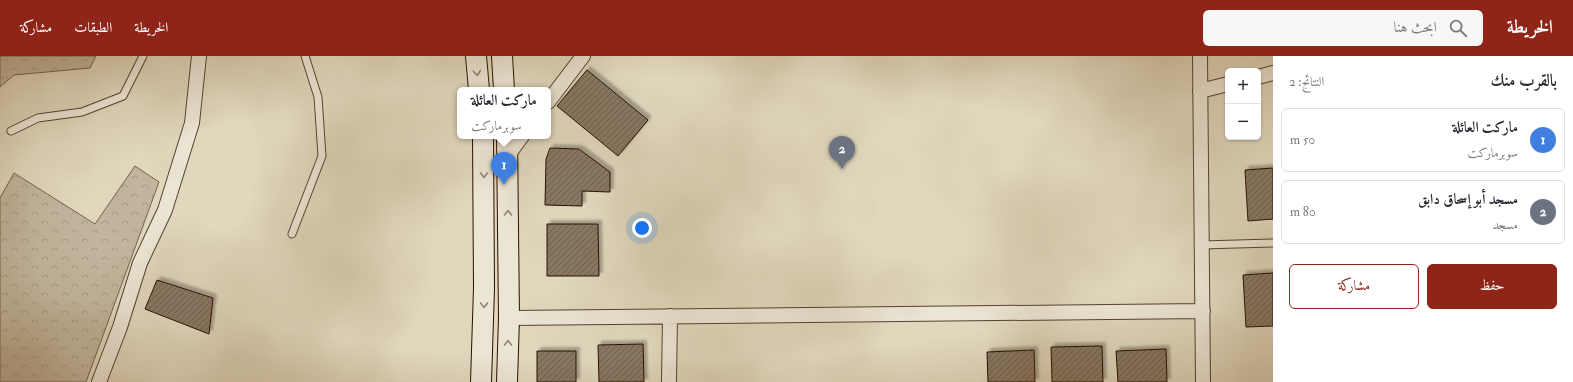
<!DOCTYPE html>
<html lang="ar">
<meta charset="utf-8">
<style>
:root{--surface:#fff;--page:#f7f7f7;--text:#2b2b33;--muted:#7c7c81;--line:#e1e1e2;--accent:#8f2418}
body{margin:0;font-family:"IM FELL Double Pica",Amiri,serif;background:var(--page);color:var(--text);direction:rtl}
.controls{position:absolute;right:12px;top:12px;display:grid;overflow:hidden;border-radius:6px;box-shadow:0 1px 3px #0004}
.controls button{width:36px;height:36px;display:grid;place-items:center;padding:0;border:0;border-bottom:1px solid var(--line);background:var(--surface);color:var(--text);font:20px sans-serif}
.you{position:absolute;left:642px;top:172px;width:14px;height:14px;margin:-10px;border:3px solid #fff;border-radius:50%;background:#1a73e8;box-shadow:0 0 0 6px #1a73e833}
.badge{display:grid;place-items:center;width:26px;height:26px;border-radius:50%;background:var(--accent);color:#fff;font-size:13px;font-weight:700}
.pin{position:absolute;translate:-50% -33px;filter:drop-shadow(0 1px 2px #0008)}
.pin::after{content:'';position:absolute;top:21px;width:14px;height:12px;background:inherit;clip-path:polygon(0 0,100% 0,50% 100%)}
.popup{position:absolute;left:457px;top:31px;width:94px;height:52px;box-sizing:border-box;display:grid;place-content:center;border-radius:6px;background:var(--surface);filter:drop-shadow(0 1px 3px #0005);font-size:13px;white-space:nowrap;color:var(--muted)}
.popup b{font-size:15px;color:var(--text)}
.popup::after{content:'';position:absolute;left:50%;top:100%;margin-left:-8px;border:8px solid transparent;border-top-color:var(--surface)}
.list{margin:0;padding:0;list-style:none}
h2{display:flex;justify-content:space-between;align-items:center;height:52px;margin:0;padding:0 16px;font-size:17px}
h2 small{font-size:13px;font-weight:400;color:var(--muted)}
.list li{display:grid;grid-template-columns:26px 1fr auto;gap:12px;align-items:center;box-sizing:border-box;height:64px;margin:0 8px 8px;padding:0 8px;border:1px solid var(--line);border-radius:6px}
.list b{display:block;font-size:15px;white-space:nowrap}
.list p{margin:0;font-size:13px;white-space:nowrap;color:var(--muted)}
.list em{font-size:13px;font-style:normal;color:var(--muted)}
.actions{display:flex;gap:8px;padding:12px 16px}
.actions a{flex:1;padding:9px 0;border:1px solid var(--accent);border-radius:6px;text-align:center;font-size:14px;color:var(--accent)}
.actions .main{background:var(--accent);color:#fff}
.icon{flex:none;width:22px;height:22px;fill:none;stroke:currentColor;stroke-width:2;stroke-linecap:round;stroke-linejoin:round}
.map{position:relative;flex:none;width:1273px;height:326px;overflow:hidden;direction:ltr}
header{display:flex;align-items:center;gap:24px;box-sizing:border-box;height:56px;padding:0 20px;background:var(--accent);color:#fff}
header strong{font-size:19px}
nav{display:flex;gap:22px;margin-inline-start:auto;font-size:14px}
.search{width:280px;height:36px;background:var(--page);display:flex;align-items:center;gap:10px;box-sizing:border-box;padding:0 14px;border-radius:6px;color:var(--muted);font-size:15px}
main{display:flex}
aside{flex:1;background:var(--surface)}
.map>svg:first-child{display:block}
</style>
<header>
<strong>الخريطة</strong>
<div class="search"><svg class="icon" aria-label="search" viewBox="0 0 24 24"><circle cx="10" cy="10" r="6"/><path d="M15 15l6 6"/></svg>ابحث هنا</div>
<nav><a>الخريطة</a><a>الطبقات</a><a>مشاركة</a></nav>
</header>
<main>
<aside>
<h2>بالقرب منك<small>النتائج: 2</small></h2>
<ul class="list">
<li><span class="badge" style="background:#3f7fe0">1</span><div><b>ماركت العائلة</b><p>سوبرماركت</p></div><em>50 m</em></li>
<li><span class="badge" style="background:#6b7280">2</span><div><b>مسجد أبو إسحاق دابق</b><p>مسجد</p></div><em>80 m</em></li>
</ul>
<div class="actions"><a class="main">حفظ</a><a>مشاركة</a></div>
</aside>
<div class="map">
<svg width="1273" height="326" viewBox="0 0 1273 326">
<defs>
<pattern id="forest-crowns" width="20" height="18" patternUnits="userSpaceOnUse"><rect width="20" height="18" fill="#c1b59d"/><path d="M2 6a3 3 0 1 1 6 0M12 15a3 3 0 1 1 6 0" fill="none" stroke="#a69b85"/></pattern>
<pattern id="building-hatch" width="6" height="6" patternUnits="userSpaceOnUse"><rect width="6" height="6" fill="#877763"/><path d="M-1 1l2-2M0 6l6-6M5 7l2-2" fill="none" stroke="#6e604f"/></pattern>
<filter id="shadow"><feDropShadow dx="3.5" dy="-3.5" stdDeviation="1" flood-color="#0004"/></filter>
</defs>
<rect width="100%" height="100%" fill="#e0d7bd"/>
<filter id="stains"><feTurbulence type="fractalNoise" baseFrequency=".005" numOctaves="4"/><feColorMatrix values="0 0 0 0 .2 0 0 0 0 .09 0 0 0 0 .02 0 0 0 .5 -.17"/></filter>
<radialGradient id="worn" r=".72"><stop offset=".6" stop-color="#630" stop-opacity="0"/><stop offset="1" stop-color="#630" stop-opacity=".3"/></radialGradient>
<path fill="url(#forest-crowns)" stroke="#74624f" d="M0,0H96L90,12L14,19L0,31Z
M135,110L159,126L86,326H0V142L14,117L95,168Z"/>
<path fill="url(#building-hatch)" stroke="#271001" filter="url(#shadow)" d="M587,14L648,64L618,100L557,50Z
M550,92L579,93L610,116V136L582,135V150L545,149L546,103Z
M1273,112V163L1248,165L1245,114Z
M547,168H598L599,220H547Z
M1273,217V270L1246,271L1243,219Z
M157,224L213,242L209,278L145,253Z
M643,288L644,326H599L598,289Z
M1102,290L1103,326H1052L1051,291Z
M1166,293L1167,326H1118L1116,295Z
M1034,294L1035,326H988L987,296Z
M537,295H576V326H537Z"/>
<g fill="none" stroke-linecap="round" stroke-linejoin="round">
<defs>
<path id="lane" d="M11,75L38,62L82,56L123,40L143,0
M292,178L322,100L318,41L305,0
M1202,189L1273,187"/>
<path id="street" d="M1200,0L1203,326
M1258,21L1273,17
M1200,35L1228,28
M548,46L583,0
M508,99L522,80
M509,262L1203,255
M99,326L120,271L140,207L165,154L192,67L199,0
M669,326L670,260"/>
<path id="secondary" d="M476,0L479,34
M502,0L504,34
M507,80L509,262L507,326
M481,326L484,232L483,80"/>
</defs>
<use href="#lane" stroke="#554230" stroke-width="9"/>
<use href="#street" stroke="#554230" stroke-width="16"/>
<use href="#secondary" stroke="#271001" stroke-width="22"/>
<use href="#lane" stroke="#ebe5d4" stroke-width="7"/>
<use href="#street" stroke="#ebe5d4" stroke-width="14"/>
<use href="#secondary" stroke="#ebe5d4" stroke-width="20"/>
</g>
<defs><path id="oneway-chevron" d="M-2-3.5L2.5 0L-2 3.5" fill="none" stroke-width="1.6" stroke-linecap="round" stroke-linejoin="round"/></defs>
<g stroke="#938575">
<use href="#oneway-chevron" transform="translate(477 17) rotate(85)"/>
<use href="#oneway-chevron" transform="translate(484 119) rotate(90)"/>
<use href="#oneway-chevron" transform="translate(508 157) rotate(-90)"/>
<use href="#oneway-chevron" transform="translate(484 249) rotate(92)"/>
<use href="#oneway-chevron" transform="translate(508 287) rotate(-89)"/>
</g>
<rect width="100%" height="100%" filter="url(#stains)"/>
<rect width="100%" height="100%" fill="url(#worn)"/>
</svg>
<div class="controls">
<button>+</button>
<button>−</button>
</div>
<div class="you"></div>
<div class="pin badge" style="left:504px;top:129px;background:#3f7fe0">1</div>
<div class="popup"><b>ماركت العائلة</b>سوبرماركت</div>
<div class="pin badge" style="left:842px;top:113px;background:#6b7280">2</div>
</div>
</main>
